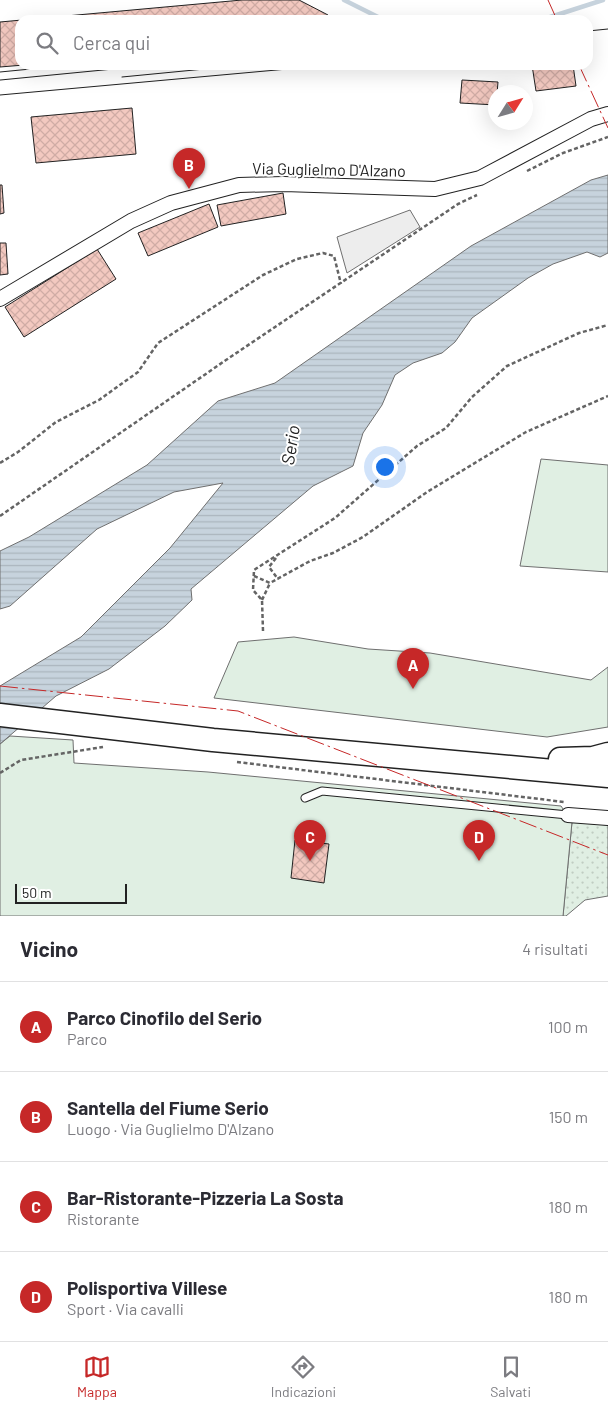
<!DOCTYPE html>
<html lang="it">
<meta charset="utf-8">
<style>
:root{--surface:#fff;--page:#f2f2f3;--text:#2b2b33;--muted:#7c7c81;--line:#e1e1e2;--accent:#c62828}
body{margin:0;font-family:Barlow,sans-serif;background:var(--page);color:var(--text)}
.compass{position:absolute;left:488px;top:85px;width:45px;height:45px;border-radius:50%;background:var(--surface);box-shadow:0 5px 20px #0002;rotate:53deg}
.scale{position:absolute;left:15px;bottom:12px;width:112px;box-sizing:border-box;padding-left:5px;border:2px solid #222;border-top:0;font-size:14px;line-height:18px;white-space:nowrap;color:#222;-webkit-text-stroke:4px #fff;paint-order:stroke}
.you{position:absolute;left:384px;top:466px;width:18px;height:18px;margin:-12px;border:4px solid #fff;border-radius:50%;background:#1a73e8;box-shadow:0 0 0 8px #1a73e833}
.badge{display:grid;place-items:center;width:32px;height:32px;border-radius:50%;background:var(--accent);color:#fff;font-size:16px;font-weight:700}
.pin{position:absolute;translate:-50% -41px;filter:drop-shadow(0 1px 2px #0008)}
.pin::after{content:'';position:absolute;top:26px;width:18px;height:15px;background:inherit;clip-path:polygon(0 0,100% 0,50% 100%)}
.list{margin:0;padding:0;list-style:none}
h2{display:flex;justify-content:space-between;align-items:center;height:65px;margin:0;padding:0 20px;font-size:21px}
h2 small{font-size:16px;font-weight:400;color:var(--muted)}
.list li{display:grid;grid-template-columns:32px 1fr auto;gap:15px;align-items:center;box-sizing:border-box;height:90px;padding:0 20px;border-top:1px solid var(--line)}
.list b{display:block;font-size:19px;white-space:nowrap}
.list p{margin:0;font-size:16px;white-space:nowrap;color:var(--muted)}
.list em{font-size:16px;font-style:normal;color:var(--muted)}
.icon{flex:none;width:28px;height:28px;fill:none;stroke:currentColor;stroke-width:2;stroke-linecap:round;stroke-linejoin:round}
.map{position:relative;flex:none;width:608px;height:916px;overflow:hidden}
.search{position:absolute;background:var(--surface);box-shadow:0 5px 20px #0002;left:15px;right:15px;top:15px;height:55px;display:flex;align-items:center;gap:12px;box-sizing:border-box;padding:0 18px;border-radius:15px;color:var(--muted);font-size:19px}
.sheet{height:425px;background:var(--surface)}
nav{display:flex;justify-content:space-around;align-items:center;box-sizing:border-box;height:70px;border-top:1px solid var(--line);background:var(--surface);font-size:14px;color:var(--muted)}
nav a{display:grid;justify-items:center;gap:2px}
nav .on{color:var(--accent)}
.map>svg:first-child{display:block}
</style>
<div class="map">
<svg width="608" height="916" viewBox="0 0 608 916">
<defs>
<pattern id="grass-dots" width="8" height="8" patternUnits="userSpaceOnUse" patternTransform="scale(1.25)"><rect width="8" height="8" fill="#e0efe3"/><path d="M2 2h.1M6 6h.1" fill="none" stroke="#c0cdc2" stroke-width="1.8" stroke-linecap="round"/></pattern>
<pattern id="water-rules" width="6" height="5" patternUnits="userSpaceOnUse" patternTransform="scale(1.25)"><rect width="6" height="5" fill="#c7d3dd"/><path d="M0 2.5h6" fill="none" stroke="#abb5bd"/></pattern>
<pattern id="building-cross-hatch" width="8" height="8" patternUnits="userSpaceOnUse" patternTransform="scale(1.25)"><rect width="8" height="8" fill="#f3c9c0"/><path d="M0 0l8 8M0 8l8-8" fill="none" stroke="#d0aca5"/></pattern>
</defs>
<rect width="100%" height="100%" fill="#fff"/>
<path fill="url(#grass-dots)" stroke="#6f6f6f" d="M572,822L608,825V896L585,900L566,916H563Z"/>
<path fill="#e0efe3" stroke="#6f6f6f" d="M541,459L608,465V572L520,566Z
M294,637L368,649L430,653L591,680L608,667V727L547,737L214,698L238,642Z
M10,736L73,740L74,763L208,772L561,806L572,822L563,916H0V744Z"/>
<path fill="#ededed" stroke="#6f6f6f" d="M410,210L420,227L347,273L337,237Z"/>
<path fill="url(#water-rules)" stroke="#6f6f6f" d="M608,175V253L600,257L587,252L553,264L528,278L472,318L455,342L442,353L413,363L395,375L382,405L363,433L353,466L313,486L191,589L192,600L165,626L109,669L56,696L0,744V686L81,637L170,548L223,483L174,492L97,529L10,606L0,609V551L29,537L147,465L218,401L275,383L471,246L591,180Z"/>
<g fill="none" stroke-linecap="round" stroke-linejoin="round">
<path stroke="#c7d3dd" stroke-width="4.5" d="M344,0L384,20
M541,20L603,0"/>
</g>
<path fill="url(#building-cross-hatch)" stroke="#222" d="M242,0H299L328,15L329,20H20V65H24L0,67V22Z
M532,65H573L576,86L536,91Z
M462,80L498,82L496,105L460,103Z
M132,108L136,154L36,163L31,117Z
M0,185H2L4,213L0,214Z
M283,193L286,214L221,226L217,205Z
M209,204L218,227L148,256L138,233Z
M0,243H6L8,274L0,275Z
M97,249L116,279L24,337L5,307Z
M295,840L329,844L324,883L291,878Z"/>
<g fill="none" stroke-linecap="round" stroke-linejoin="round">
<defs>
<path id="service" d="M0,76L113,65
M305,798L322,791L568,815"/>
<path id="minor" d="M0,299L131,221L171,203L239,185L284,184L435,189L480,178L591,119L608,114
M568,815L608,818"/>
<path id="trunk" d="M0,715L213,740L608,776
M560,759L593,758L608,754"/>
</defs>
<use href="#service" stroke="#222" stroke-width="9"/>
<use href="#minor" stroke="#222" stroke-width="16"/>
<use href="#trunk" stroke="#222" stroke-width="25"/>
<path stroke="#646464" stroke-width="2.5" stroke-dasharray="4 2.5" stroke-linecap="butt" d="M527,171L563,153L608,137
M0,463L18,452L56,422L99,400L138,372L158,343L263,275L297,259L323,253L334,256L341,284
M0,516L226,360L458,204L477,195
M276,558L269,567L278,579
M254,576L270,583L310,561L333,553L363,537L427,492L526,432L608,396
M262,600L270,583
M263,631L262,600L253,590L254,570L335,518L417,446L446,428L472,397L507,366L579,333L608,325
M237,762L564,802
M0,773L21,760L103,747"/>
<use href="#service" stroke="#fff" stroke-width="7"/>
<use href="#minor" stroke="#fff" stroke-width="14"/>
<use href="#trunk" stroke="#fff" stroke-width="22"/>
<path stroke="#222" stroke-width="1" d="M588,31L608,29
M122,77L246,65
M0,95L332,65"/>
<path stroke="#c62828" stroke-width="1" stroke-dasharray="18 4 2.5 4" stroke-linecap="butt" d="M548,0L557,20
M579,65L608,128
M0,686L238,711L608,855"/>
</g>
<g text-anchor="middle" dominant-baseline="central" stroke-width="4" stroke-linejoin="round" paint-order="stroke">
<g font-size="16" fill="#222" stroke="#fff">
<text transform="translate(329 169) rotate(1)">Via Guglielmo D'Alzano</text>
</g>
<g font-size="18" font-style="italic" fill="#222" stroke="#fff">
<text transform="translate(290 445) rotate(-81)">Serio</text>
</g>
</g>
</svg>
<svg class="compass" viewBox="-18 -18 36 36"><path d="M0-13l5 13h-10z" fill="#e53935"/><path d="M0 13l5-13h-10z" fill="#7c7c81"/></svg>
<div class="scale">50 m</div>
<div class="you"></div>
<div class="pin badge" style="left:413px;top:689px">A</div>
<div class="pin badge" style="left:189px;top:189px">B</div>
<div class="pin badge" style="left:310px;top:861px">C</div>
<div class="pin badge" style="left:479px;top:861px">D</div>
<div class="search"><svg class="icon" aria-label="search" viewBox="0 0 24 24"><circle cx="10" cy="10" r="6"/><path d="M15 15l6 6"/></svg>Cerca qui</div>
</div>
<section class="sheet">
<h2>Vicino<small>4 risultati</small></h2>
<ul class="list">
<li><span class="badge">A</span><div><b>Parco Cinofilo del Serio</b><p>Parco</p></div><em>100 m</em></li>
<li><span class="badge">B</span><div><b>Santella del Fiume Serio</b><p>Luogo · Via Guglielmo D'Alzano</p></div><em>150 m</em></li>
<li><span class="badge">C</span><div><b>Bar-Ristorante-Pizzeria La Sosta</b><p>Ristorante</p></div><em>180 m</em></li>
<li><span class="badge">D</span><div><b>Polisportiva Villese</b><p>Sport · Via cavalli</p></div><em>180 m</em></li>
</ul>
</section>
<nav>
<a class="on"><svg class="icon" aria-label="map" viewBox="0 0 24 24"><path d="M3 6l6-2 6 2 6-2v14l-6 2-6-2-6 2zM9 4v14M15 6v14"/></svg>Mappa</a>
<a><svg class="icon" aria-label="directions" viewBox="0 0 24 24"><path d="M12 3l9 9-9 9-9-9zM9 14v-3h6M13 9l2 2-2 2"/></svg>Indicazioni</a>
<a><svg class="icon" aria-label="saved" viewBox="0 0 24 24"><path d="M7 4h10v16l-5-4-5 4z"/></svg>Salvati</a>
</nav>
